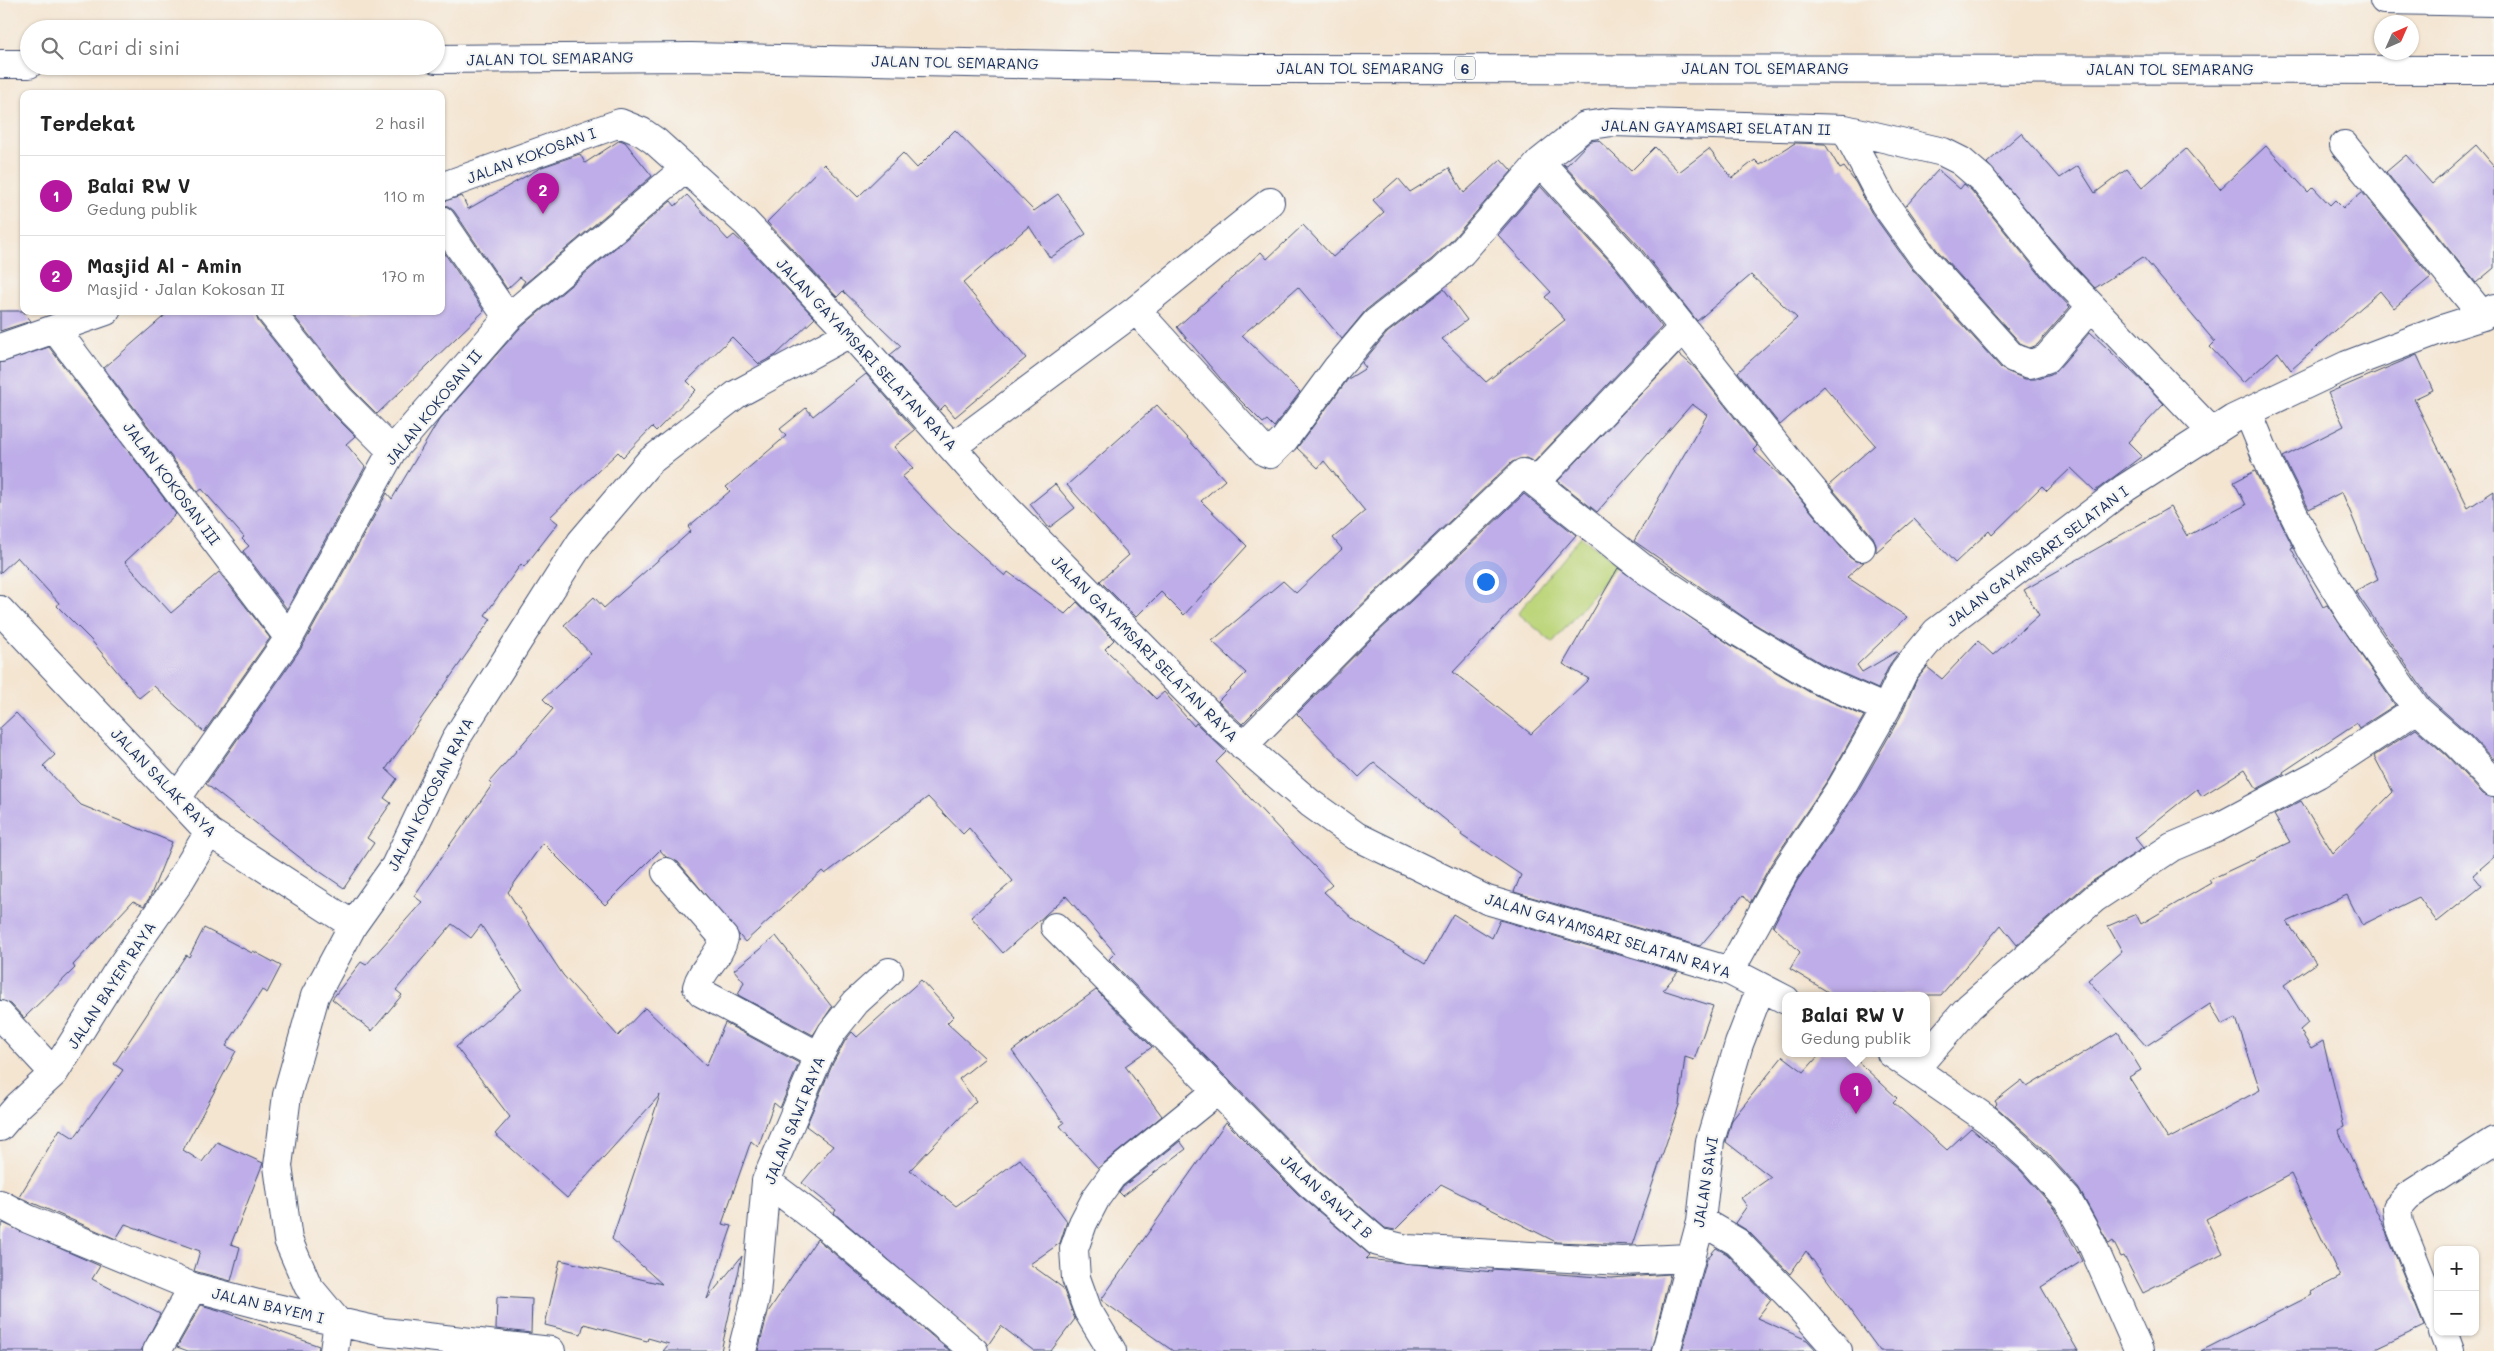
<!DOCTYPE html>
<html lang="id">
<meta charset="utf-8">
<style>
:root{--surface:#fff;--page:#f2f2f2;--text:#222;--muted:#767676;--line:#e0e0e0;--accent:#b5179e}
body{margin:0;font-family:Mali,sans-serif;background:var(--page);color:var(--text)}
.controls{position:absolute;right:15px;bottom:15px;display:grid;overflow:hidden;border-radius:10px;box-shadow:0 1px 4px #0004}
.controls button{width:45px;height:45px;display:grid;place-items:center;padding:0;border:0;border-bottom:1px solid var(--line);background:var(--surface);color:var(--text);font:25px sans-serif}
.compass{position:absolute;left:2374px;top:15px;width:45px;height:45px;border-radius:50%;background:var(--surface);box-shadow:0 1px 4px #0004;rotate:45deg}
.you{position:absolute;left:1485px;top:581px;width:18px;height:18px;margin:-12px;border:4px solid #fff;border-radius:50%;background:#1a73e8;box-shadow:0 0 0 8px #1a73e833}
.badge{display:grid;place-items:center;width:32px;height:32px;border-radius:50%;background:var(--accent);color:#fff;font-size:16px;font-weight:700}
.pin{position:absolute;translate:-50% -41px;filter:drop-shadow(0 1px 2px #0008)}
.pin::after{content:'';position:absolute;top:26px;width:18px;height:15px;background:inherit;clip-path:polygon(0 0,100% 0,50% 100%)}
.popup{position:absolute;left:1782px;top:992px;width:148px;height:65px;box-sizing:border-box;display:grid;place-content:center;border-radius:10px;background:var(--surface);filter:drop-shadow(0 1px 4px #0005);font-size:16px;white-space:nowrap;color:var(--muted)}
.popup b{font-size:19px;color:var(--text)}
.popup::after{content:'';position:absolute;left:50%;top:100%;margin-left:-10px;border:10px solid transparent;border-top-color:var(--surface)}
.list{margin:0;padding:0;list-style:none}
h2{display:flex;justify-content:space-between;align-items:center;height:65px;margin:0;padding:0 20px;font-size:21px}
h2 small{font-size:16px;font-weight:400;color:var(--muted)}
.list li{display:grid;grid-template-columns:32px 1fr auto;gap:15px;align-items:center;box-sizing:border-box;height:80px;padding:0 20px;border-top:1px solid var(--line)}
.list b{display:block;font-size:19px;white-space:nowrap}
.list p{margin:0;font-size:16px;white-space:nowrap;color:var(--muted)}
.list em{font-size:16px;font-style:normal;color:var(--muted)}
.icon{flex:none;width:28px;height:28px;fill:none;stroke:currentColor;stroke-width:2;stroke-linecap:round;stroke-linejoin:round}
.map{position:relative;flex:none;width:2494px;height:1351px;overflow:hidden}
.search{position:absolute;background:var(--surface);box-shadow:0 1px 4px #0004;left:20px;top:20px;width:425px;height:55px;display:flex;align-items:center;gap:12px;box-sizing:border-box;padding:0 18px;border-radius:28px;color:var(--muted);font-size:19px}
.panel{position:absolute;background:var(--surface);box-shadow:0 1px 4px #0004;left:20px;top:90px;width:425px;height:225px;border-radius:10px}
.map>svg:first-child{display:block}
</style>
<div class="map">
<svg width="2494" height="1351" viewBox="0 0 2494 1351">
<rect width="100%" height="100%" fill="#f6f6f2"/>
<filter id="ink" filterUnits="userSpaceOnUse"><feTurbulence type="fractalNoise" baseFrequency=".02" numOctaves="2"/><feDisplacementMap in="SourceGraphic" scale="10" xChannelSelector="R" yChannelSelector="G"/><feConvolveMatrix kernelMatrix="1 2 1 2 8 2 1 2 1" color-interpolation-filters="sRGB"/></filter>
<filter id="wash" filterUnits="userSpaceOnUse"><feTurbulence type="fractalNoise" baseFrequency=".0096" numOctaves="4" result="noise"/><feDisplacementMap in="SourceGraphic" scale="20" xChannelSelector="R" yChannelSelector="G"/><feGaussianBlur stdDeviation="1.12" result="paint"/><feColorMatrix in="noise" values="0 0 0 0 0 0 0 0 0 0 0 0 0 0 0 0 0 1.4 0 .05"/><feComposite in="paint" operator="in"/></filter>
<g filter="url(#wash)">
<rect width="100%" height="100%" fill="#f4e5d1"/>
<path fill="#bdd67c" stroke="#6c826d" d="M1581,536L1616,566L1553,643L1518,613Z"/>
<g id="blocks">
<path fill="#beade8" d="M955,130L1034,211L1058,194L1086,234L1050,258L1029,226L963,283L1026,358L955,417L945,405L940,410L890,355L901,346L843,291L837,297L767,222L824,164L858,197L903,153L917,168Z
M2021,133L2060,178L2078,166L2095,193L2127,169L2142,188L2186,149L2220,189L2266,146L2308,192L2313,187L2330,205L2335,200L2343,208L2362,192L2431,277L2394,308L2380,291L2291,370L2278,352L2244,383L2210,347L2215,342L2143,257L2095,288L2065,256L1987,163Z
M620,140L625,142L652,176L521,287L525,281L520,277L507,289L454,211L448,206L441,205V202L462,196L468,209L542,167L580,154L585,163Z
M1598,140L1631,171L1655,147L1679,172L1709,149L1732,178L1755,160L1760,165L1795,143L1825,144L1840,169L1844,167L1856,183L1871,212L1912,269L2002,369L2025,379H2035L2051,374L2058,369L2090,332L2147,386L2164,404L2128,442L2142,456L2095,491L2071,468L2047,491L2042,486L1992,535L1989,531L1955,563L1914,519L1876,552V544L1873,537L1829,485L1875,445L1824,386L1780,425L1738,372L1797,318L1751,275L1697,321L1639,246L1563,164L1567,165L1585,146L1591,141Z
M2476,145L2494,166V268L2476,283L2386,172L2406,155L2432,184Z
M1501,159L1512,171L1451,241L1432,259L1366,310L1342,339L1298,287L1242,335L1300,392L1274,427L1267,420L1263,423L1230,390L1177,327L1261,252L1267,259L1303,225L1333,257L1384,212L1373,200L1398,178L1410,192L1449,168L1464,193Z
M1938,170L1960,189L1964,184L1971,190L2041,276L2070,307L2037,345L2030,348L2022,345L1937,250L1906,206Z
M1540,186L1615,267L1662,327L1534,462L1526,458L1512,462L1352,614L1242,724L1218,701L1246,673L1212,641L1283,581L1296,593L1342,549L1333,538L1365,511L1324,461L1318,468L1297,448L1348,379L1366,368L1362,363L1387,333L1444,289L1467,320L1442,339L1486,382L1565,320L1545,297L1551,292L1498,235Z
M687,195L728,240L734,235L744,244L815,318L776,355L759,364L732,337L687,381L696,390L656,431L652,427L623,457L618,452L550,517L558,523L524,567L521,564L485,615L491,619L386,769L397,779L384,798L391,803L367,838L374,843L344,888L303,860L206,784L302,647L387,493L392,499L439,420L519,329L671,201L675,206Z
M441,248L484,311L377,414L352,389L290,311H441Z
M0,311H23L31,321L0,331Z
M170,311H255L258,321L328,409L355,436L346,444L365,467L287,609L243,551L249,546L242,539L244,537L202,489L198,492L104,368Z
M49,347L176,514L125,562L171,613L219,572L270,638L204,732L154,686L139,698L91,640L57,606L59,603L17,557L0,573V363Z
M1679,354L1696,369L1757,446L1753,450L1784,479L1849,557L1855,561L1864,562L1847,577L1907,617L1857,665L1862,672L1896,652L1898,653L1890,664L1878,689L1826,666L1748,620L1634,541L1707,415L1692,404L1597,512L1558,481Z
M2417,355L2433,390L2414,399L2468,508L2494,491V760L2467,732L2429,698L2355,591L2378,579L2342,492L2309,509L2283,457L2344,426L2328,393Z
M866,374L915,430L894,447L913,468L902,477L951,528L1005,576L1008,572L1065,614L1077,602L1114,640L1105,649L1156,699L1164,692L1194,726L1196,723L1226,752L1216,762L1332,885L1324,892L1354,920L1425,964L1453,914L1492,938L1500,920L1678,972L1663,990L1713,1006L1694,1060L1685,1057L1679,1105L1632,1245L1556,1242L1441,1184L1395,1230L1385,1228L1320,1172L1109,959L1115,953L1066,896L1003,953L971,917L1013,881L969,828L963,834L928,797L825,874L822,871L745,942L678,862L666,857L660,850L605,905L543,843L508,892L563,975L618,1036L645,1008L706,1066L725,1023L799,1063L780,1108L774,1103L758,1147L751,1141L722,1224L732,1226L707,1299L742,1256L721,1351H663L669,1344L648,1338L647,1341L584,1324L581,1334L545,1325L560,1260L662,1284L612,1239L660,1095L567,1198L495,1134L510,1117L456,1047L522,989L481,925L471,938L452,924L396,990L402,995L372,1031L332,999L361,962L366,965L422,902L414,896L492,785L489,782L553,709L543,699L591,654L564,625L594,597L604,608L691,531L688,527L730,491L726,487L786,436L780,429L806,408L813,416Z
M1157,405L1225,480L1201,501L1247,546L1184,615L1161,592L1136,617L1100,581L1129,555L1067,485Z
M2255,471L2293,547L2291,548L2323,607L2327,605L2395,705L2359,728L2356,723L2283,772L2284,774L2257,789L2245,769L2202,796L2197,789L2135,838L2143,848L2085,886L2017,945L2001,925L1941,995H1833L1790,969L1800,952L1773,926L1797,881L1856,794L1900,717L1917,679L1927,667L1942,679L1978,641L1993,655L2039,615L2024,590L2170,507L2187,536L2246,505L2234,482Z
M1055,484L1075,508L1049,528L1030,504Z
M1524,494L1576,535L1495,628L1453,672L1531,734L1589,679L1563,664L1618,568L1732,646L1811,693L1864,716L1829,778L1771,864L1750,903L1743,895L1700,946L1514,892L1521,875L1461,835L1462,833L1374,763L1359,777L1297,714L1374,636Z
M16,713L55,755L43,766L81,805L172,842L150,897L144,906L133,901L73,965L75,968L24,1018L11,1004L0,1000V728Z
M2416,729L2446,755L2483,794L2494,798V857L2473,875L2482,886L2437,922L2419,897L2362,925L2347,895L2287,922L2316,963L2284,985L2308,1023L2300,1030L2311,1048L2323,1041L2344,1127L2338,1130L2384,1227L2424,1326L2371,1351H2201L2312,1295L2311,1292L2340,1277L2291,1174L2206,1219L2223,1253L2143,1293L2124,1256L2121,1257L2113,1241L2109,1244L2079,1189L2043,1148L1995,1106L1997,1104L1995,1101L2022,1080L2027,1087L2118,1032L2141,1070L2129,1077L2168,1139L2260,1090L2236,1018L2222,1025L2210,1004L2146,1046L2088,980L2122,951L2108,926L2136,914L2141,924L2211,883L2209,880L2290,842L2274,815L2301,801L2333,853L2393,792L2374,756Z
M204,928L252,953L253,951L281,966L267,993L262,990L226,1046L236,1051L183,1150L202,1162L217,1142L263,1163L231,1244L240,1247L231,1281L194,1271L200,1251L125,1224L116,1239L19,1197L60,1129L74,1138L123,1070L114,1064L186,955L189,957Z
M776,936L832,1007L813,1035L738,995L744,982L734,970Z
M921,980L954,1016L947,1023L985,1058L959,1079L976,1101L910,1170L956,1206L1020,1159L1067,1221L1060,1243L1030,1264L1063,1288L1075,1319L1051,1351H1034L1001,1326L988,1345L834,1213L836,1210L802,1183L833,1146L806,1126L833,1063L845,1041L852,1032L857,1037Z
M1096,990L1152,1047L1125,1066L1162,1116L1098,1168L1060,1126L1064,1123L1012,1051Z
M1821,1053H1849L1897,1098L1893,1102L1947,1150L1971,1128L2021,1171L2054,1208L2082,1261L2041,1287L2078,1351H1880L1806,1251L1790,1274L1748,1231L1735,1223L1747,1206L1741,1198L1771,1177L1726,1142L1732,1120L1783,1056L1804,1072Z
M1226,1122L1298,1194L1370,1255L1366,1259L1493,1272V1269L1611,1278L1670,1274L1651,1351H1173L1101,1300Z
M1180,1141L1186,1149L1123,1196L1119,1192L1123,1187Z
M3,1223L100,1266L92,1279L160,1314L141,1351H0V1229Z
M817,1239L818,1240L950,1351H758L768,1312Z
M1716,1248L1727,1254L1771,1300L1757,1318L1807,1340L1817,1351H1682L1707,1259Z
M497,1297L532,1299L531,1333L496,1329Z
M201,1305L222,1311L319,1346L318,1351H188L177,1347Z"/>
</g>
</g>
<g filter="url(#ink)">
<use href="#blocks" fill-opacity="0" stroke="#3c4a6f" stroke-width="1"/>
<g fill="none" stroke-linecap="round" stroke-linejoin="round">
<defs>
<path id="minor" d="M1845,129L1884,203L1925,260L2013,358L2030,364L2046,359L2091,307
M2344,145L2483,316
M1540,162L1627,257L1791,464L1861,547
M441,187L620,123L642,132L655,141L745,222L850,333L1006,508L1224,729L1310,803L1356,836L1487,900L1730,971L1786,1000
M441,220L508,318
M1136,310L1265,452L1270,454L1284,440L1337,368L1376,322L1442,271L1462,252L1540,162L1585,126L1612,122L1845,129L1943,152L1961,161L1982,179L2053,266L2212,432
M270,311L340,399L392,451
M55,329L289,638
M0,348L106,311
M2248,412L2271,468L2312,551L2350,613L2417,709L2457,744L2494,783
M952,447L1136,310L1270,202
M1536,482L1683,328
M0,610L209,832L353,925
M1243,746L1363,625L1523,473L1644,569L1740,633L1819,680L1886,709
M177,798L289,638L392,451L508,318L686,168
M666,872L724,938C720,957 701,969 697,987L702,993L819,1056
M1055,927L1309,1183L1378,1242L1407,1249L1622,1261L1690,1258
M1730,971L1784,873L1842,786L1886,709L1904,671L1936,632L2125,488L2233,419L2347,365L2442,329L2483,316L2494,308
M0,1015L54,1073
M1891,1053L1988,1120L2032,1160L2067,1199L2091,1242L2139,1351
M1915,1069L1969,1007L2095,898L2172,847L2217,828L2318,774L2417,709
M0,1127L18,1106L54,1073L117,972L178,884L209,832
M766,1181L828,1228L974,1351
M0,1204L28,1219L193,1287L258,1304L383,1332L551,1351
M1701,1221L1737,1242L1795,1302L1838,1351
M2438,1320L2399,1223L2397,1208L2408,1196L2494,1141
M2443,1332L2450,1351
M157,1351L193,1287
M334,1351L338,1322L308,1286L288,1240L278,1166L287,1095L315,996L353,925L395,866L457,737L581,542L649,462L737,394L850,333
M742,1351L756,1295L766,1181L819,1056L832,1032L856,1002L889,972
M1112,1351L1088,1311L1076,1278L1074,1249L1083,1223L1096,1198L1112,1176L1218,1090
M1666,1351L1701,1221L1710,1141L1739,1044L1761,987"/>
<path id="highway" d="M2384,0L2494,2
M436,59L691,57L1251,69L2494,70
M0,64H29"/>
</defs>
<use href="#minor" stroke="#3c4a6f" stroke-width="30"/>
<use href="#highway" stroke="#3c4a6f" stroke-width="30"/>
<use href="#minor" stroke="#fff" stroke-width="28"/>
<use href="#highway" stroke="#fff" stroke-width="28"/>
</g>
</g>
<g text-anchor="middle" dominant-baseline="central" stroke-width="4.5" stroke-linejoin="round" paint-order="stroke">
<rect fill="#f6f6f2" stroke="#5d6b8a" stroke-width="1" x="1455" y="56.5" width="20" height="23" rx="4"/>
<g font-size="14" font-weight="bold" fill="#1b2f5e">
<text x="1465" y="68">6</text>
</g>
<g font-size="15" fill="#1b2f5e" stroke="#f6f6f2">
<text transform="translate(550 58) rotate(-1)">JALAN TOL SEMARANG</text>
<text transform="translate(955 62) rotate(1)">JALAN TOL SEMARANG</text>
<text x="1360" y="68">JALAN TOL SEMARANG</text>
<text x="1765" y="68">JALAN TOL SEMARANG</text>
<text x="2170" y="69">JALAN TOL SEMARANG</text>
<text transform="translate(1716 127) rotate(1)">JALAN GAYAMSARI SELATAN II</text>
<text transform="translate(531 155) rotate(-20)">JALAN KOKOSAN I</text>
<text transform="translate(867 354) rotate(47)">JALAN GAYAMSARI SELATAN RAYA</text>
<text transform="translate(433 407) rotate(-51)">JALAN KOKOSAN II</text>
<text transform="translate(172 483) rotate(53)">JALAN KOKOSAN III</text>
<text transform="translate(2037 556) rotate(-37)">JALAN GAYAMSARI SELATAN I</text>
<text transform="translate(1145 648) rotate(45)">JALAN GAYAMSARI SELATAN RAYA</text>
<text transform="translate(164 782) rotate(46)">JALAN SALAK RAYA</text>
<text transform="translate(430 794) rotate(-63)">JALAN KOKOSAN RAYA</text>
<text transform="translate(1608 935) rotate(17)">JALAN GAYAMSARI SELATAN RAYA</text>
<text transform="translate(111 985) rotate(-57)">JALAN BAYEM RAYA</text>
<text transform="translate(794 1120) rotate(-68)">JALAN SAWI RAYA</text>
<text transform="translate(1705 1182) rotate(-81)">JALAN SAWI</text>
<text transform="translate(1327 1196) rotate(42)">JALAN SAWI I B</text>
<text transform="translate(268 1305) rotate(13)">JALAN BAYEM I</text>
</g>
</g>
</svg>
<div class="controls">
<button>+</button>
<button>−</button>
</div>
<svg class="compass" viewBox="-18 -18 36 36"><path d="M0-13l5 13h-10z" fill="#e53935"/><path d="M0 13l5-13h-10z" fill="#767676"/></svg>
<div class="you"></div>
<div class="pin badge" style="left:1856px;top:1114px">1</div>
<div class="popup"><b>Balai RW V</b>Gedung publik</div>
<div class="pin badge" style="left:543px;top:214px">2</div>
<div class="search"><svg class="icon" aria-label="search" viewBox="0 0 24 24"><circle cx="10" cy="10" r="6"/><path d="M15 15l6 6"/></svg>Cari di sini</div>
<section class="panel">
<h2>Terdekat<small>2 hasil</small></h2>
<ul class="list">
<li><span class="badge">1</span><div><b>Balai RW V</b><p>Gedung publik</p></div><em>110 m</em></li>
<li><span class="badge">2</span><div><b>Masjid Al - Amin</b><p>Masjid · Jalan Kokosan II</p></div><em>170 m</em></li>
</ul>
</section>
</div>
